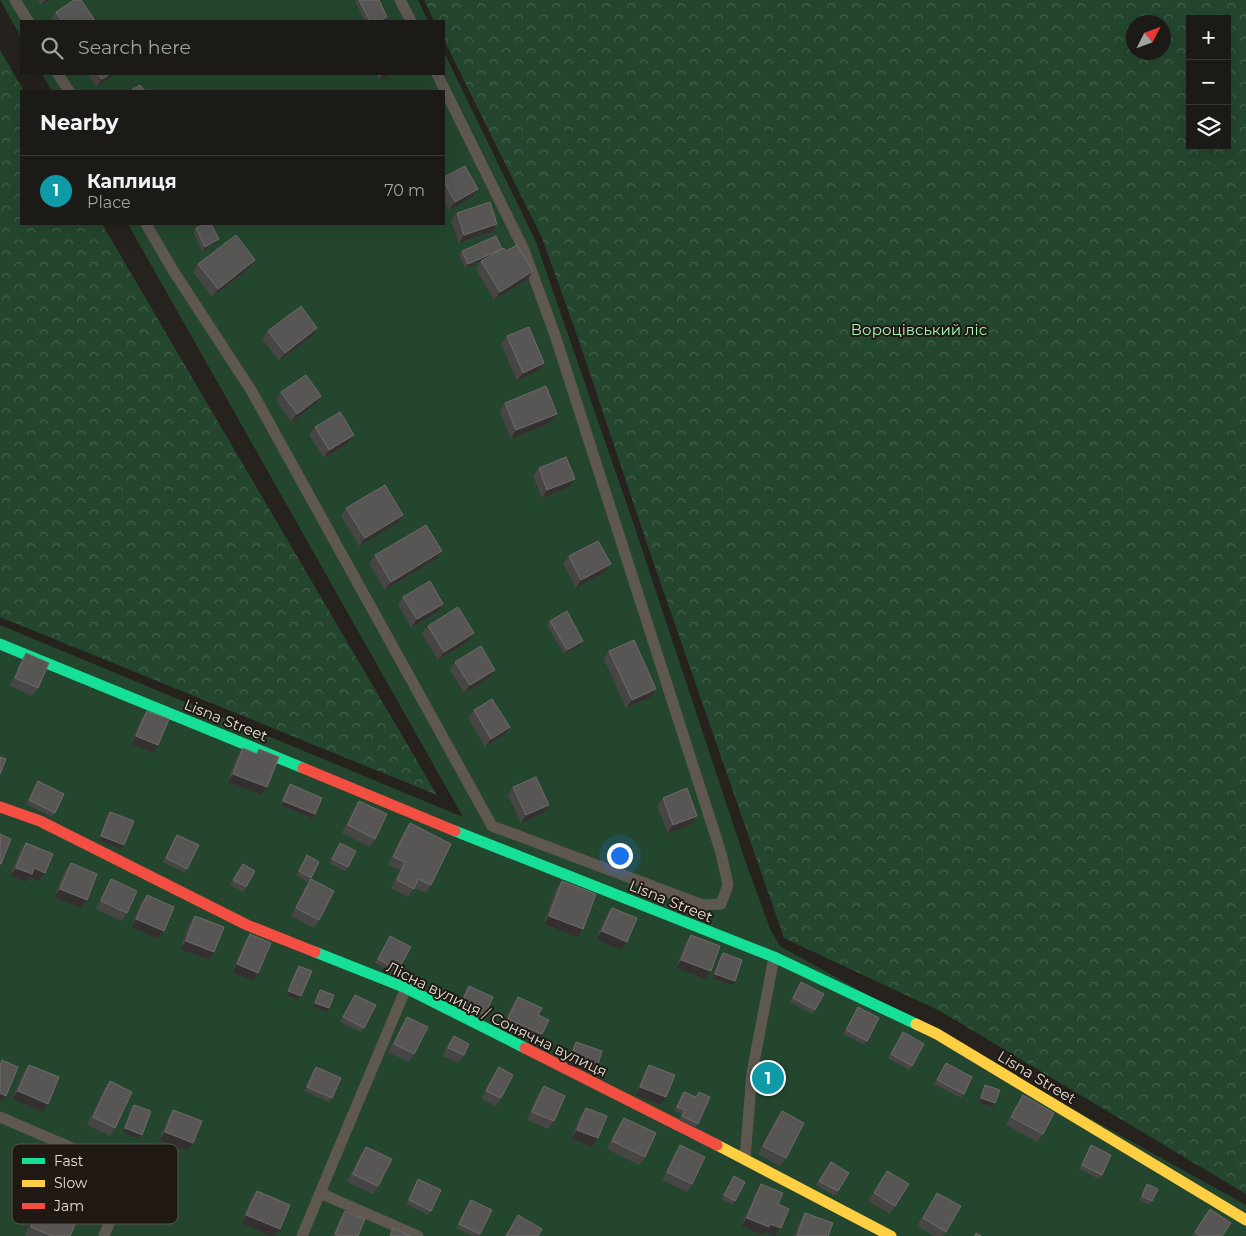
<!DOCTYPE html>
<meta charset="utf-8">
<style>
:root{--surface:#1c1a16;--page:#292723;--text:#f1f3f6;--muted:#a0a1a1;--line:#3a3835;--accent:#d93025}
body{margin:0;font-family:Montserrat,sans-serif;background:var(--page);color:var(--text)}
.controls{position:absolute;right:15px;top:15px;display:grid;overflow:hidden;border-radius:0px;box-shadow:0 5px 20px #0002}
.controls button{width:45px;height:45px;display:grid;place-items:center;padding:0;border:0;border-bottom:1px solid var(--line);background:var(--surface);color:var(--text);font:25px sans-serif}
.compass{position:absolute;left:1126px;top:15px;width:45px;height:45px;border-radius:50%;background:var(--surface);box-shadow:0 5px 20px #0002;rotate:48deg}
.you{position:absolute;left:619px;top:855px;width:18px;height:18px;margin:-12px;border:4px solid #fff;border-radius:50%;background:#1a73e8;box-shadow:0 0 0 8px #1a73e833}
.badge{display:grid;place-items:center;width:32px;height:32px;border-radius:50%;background:var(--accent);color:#fff;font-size:16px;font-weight:700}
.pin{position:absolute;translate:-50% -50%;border:2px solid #fff;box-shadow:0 1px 5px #0006}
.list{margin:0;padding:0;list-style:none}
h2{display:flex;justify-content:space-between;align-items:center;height:65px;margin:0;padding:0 20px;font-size:21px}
h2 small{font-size:16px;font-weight:400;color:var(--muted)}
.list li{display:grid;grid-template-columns:32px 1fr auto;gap:15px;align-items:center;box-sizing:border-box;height:70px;padding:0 20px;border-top:1px solid var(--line)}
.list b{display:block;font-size:19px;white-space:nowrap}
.list p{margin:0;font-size:16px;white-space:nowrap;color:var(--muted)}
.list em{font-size:16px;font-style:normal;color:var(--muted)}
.icon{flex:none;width:28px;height:28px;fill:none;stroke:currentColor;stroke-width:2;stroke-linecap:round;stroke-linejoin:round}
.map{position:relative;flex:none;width:1246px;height:1236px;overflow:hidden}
.search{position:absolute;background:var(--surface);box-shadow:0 5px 20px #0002;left:20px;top:20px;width:425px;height:55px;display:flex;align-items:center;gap:12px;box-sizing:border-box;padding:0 18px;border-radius:0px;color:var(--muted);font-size:19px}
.panel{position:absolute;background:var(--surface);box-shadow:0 5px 20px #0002;left:20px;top:90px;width:425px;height:135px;border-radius:0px}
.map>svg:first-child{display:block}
</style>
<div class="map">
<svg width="1246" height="1236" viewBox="0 0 1246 1236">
<defs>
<pattern id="forest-crowns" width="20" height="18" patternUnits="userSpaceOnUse" patternTransform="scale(1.25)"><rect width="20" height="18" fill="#24462e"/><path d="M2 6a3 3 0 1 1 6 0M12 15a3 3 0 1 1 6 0" fill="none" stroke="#44604c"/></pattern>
</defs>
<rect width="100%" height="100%" fill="#26221e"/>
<path fill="#24462e" d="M0,0H418L428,21H21V37Z
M444,52L536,242L633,522L747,866L771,931L780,946L1246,1205V1236H0V625L463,817L128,224H444V91H52L42,74H444Z"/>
<path fill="url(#forest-crowns)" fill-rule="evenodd" d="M424,0H1246V1194L940,1011L784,938L646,541L578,338L542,238L444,40V21H434ZM1190,19H1227V146H1190ZM1134,22H1164V52H1134Z
M0,50L24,91H21V224H102L437,795L0,617Z"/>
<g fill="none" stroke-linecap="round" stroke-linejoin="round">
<path stroke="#5f5851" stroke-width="11" d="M15,0L28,21
M400,0L411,21
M58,74L69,91
M146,224L174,272L251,390L492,826L703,905L721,904L728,885L721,853L555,335L524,250L437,74
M0,1117L121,1169L126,1175L124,1185L104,1236
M745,1158L752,1073L774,957
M320,1193L418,1236
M302,1236L406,988"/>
<path stroke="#16e098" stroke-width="11" d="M0,644L303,768
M455,831L774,957L916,1024
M315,952L406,988L525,1048"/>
<path stroke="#ffcf43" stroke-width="11" d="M916,1024L937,1034L1246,1220
M717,1145L891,1236"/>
<path stroke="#f24e42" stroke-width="11" d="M303,768L455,831
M0,807L40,821L247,925L315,952
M525,1048L717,1145"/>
</g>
<path fill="#484545" d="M38,0H49L41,5Z
M356,0H379L384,21H365L355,1Z
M56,12L94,19L92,21H51L50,20Z
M87,74H115L97,87Z
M376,74H391L379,80Z
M444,177L472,197L449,210L444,200Z
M457,213L497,224L492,232L459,243L451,221Z
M196,228L219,239L216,243L202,251L193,232Z
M502,249L528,279L494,300L476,269L481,261L485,259L465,268L459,255L462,251Z
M198,264L250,268L212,297L193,272Z
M268,331L312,336L279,361L262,339Z
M507,336L544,363L538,371L517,381L501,344Z
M281,392L321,396L316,404L291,422L276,400Z
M505,403L557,414L551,422L511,439L500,411Z
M315,427L348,443L324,458L309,435Z
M539,468L569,487L542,498L533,476Z
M346,508L398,523L359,546L341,516Z
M375,555L436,559L385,590L369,563Z
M569,556L605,572L576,588L563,564Z
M403,597L438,612L411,627L398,605Z
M550,621L581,645L564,654L547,625Z
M428,626L469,641L438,660L422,634Z
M609,651L656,689L651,697L626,708L604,659Z
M26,653L38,688L32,696L10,686L21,661Z
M455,662L495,670L489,678L464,693L450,670Z
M474,710L510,727L504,735L485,747L468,718Z
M147,711L153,753L131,744L141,719Z
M243,748L256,754L259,749L267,787L261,795L227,782L237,756Z
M38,781L55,813L52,817L26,804L36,785Z
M290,784L315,814L312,818L280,805L287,788Z
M513,787L543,813L521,823L508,795Z
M663,798L697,816L692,824L668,833L657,806Z
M359,801L375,839L370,847L342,833L354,809Z
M110,812L121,849L98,840L107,816Z
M410,823L431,885L426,893L414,888L408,897L391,888L400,870L388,865L404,831Z
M177,835L187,869L185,873L163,862L174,839Z
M26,843L45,873L39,881L30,877L26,882L10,876L20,851Z
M340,843L348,867L345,871L329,863Z
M307,855L311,878L308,882L296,875Z
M71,863L87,900L81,908L54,897L65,871Z
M243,864L246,887L243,892L230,885Z
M111,879L127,913L121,921L96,909L106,887Z
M311,879L319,920L314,928L291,916L305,887Z
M562,881L583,929L578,937L544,924L556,889Z
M147,895L158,939L131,927L141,903Z
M612,908L627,942L621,950L596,939L606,916Z
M195,916L214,952L209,960L180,949L189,924Z
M250,934L258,973L253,981L232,972L244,942Z
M691,935L711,971L705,979L676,968L685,943Z
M390,936L398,970L395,974L375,963Z
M723,953L732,985L712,978L720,957Z
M299,966L301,996L299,1000L286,995L296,970Z
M801,982L815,1010L812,1014L790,1002Z
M469,986L485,1015L482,1019L458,1008L466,990Z
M320,990L329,1008L327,1012L313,1007L317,995Z
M355,995L364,1028L361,1032L340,1022Z
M518,997L538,1015L542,1034L537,1042L502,1027L512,1005Z
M858,1007L867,1041L864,1045L843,1034Z
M407,1017L414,1054L409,1062L388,1052L402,1025Z
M903,1032L912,1066L909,1070L888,1058Z
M454,1036L464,1055L458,1063L443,1056L448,1044Z
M576,1042L596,1070L593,1074L567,1064L573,1046Z
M946,1063L964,1094L961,1098L934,1084Z
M29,1065L48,1104L42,1112L12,1099L23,1073Z
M649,1065L666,1097L660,1105L635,1095L644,1073Z
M316,1067L332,1098L329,1102L304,1091L313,1071Z
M499,1067L501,1098L496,1106L481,1099L493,1075Z
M110,1081L115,1128L110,1136L87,1125L104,1089Z
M985,1085L992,1107L978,1102L983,1089Z
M544,1086L554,1121L548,1129L527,1120L538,1094Z
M684,1092L696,1097L699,1092L698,1124L695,1128L679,1120L682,1114L674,1111L681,1096Z
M1023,1095L1043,1134L1037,1142L1006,1125L1018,1104Z
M134,1105L139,1139L122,1132L131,1109Z
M586,1108L598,1138L592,1147L571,1138L580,1116Z
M173,1110L193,1143L187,1151L159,1140L168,1118Z
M782,1111L786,1158L780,1166L758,1154L776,1119Z
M624,1118L645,1157L639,1165L607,1149L618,1126Z
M680,1145L692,1184L687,1192L662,1180L675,1153Z
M1091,1145L1102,1175L1099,1179L1079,1169Z
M366,1147L378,1186L373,1194L347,1182L360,1155Z
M828,1166L838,1191L835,1196L816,1185Z
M887,1171L895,1206L890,1214L868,1201Z
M734,1176L735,1201L732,1205L721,1199Z
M418,1179L431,1211L428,1215L406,1204L416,1183Z
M761,1184L765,1232L763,1235L741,1226L756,1192Z
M1147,1184L1152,1201L1149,1205L1139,1200Z
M257,1191L290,1205L241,1223L251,1199Z
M937,1193L946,1232L943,1236H934L917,1226L932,1201Z
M471,1200L480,1234L479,1236H473L456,1228L468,1204Z
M41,1204L70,1236H28L25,1235L35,1212Z
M1210,1209L1222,1236H1192L1204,1217Z
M345,1211L358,1236H333L342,1215Z
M805,1213L828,1236H794L800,1221Z
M518,1215L538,1236H505Z"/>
<path fill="#33302f" d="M45,0H49L41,5Z
M387,17L384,21H379Z
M110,74H115L97,87L102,79Z
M383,74H391L379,80Z
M478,189L472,197L449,210L455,202Z
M497,224L492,232L459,243L464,235Z
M219,239L216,243L202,251L205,247Z
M502,249L499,253L465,268L468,264Z
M255,260L250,268L212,297L218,289Z
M533,271L528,279L494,300L500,292Z
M317,328L312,336L279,361L285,353Z
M544,363L538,371L517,381L523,373Z
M321,396L316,404L291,422L297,414Z
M557,414L551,422L511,439L516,430Z
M354,435L348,443L324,458L329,450Z
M575,479L569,487L542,498L547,490Z
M403,515L398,523L359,546L365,538Z
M442,551L436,559L385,590L391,582Z
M611,564L605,572L576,588L581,580Z
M443,604L438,612L411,627L417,619Z
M474,633L469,641L438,660L444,652Z
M583,641L581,645L564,654L567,650Z
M495,670L489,678L464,693L470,685Z
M656,689L651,697L626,708L632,700Z
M510,727L504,735L485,747L491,739Z
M136,736L158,745L153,753L131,744Z
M233,774L267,787L261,795L227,782Z
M283,801L315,814L312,818L280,805Z
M549,805L543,813L521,823L526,815Z
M697,816L692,824L668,833L673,825Z
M101,836L124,845L121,849L98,840Z
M16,868H34L45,873L39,881L30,877L26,882L10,876Z
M60,889L87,900L81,908L54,897Z
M549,916L583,929L578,937L544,924Z
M136,919L164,931L158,939L131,927Z
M602,931L627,942L621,950L596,939Z
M186,941L214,952L209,960L180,949Z
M681,960L711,971L705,979L676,968Z
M237,964L258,973L253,981L232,972Z
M715,974L735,981L732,985L712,978Z
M288,991L301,996L299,1000L286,995Z
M315,1003L329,1008L327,1012L313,1007Z
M570,1060L596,1070L593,1074L567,1064Z
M640,1087L666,1097L660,1105L635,1095Z
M18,1091L48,1104L42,1112L12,1099Z
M0,1093L6,1096L3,1100L0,1099Z
M981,1098L995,1103L992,1107L978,1102Z
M125,1128L142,1135L139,1139L122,1132Z
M577,1130L598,1138L592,1147L571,1138Z
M165,1132L193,1143L187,1151L159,1140Z
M246,1215L280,1229L275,1236H271L241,1223Z
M747,1218L770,1224L781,1228L775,1236L765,1232L763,1235L741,1226Z"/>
<path fill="#585655" stroke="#6e6b69" d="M74,0H81L94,19L91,21H62L56,12Z
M359,0H379L387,17L379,21H370Z
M98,74H110L102,79Z
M140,85L145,91H130Z
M465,166L478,189L455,202L444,181V177Z
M490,202L497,224L464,235L457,213Z
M205,224H211L219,239L205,247L196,228Z
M236,235L255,260L218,289L198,264Z
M496,236L502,249L468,264L462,251Z
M517,245L533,271L500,292L481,261L504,248L506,251Z
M301,306L317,328L285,353L268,331Z
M529,327L544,363L523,373L507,336Z
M306,375L321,396L297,414L281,392Z
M546,386L557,414L516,430L505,403Z
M340,412L354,435L329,450L315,427Z
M566,457L575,479L547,490L539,468Z
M385,485L403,515L365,538L346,508Z
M426,525L442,551L391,582L375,555Z
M598,541L611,564L581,580L569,556Z
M430,581L443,604L417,619L403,597Z
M458,607L474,633L444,652L428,626Z
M567,611L583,641L567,650L550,621Z
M634,640L656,689L632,700L609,651Z
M481,646L495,670L470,685L455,662Z
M26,653L49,663L38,688L15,678Z
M492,699L510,727L491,739L474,710Z
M147,711L169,719L158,745L136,736Z
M243,748L257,754L259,749L279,757L267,787L233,774Z
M0,757L6,759L0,774Z
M536,777L549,805L526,815L513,787Z
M38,781L64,794L55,813L29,800Z
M290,784L322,798L315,814L283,801Z
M687,788L697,816L673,825L663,798Z
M359,801L387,814L375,839L348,825Z
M110,812L134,821L124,845L101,836Z
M410,823L451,844L431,885L418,879L414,889L397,880L405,862L393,857Z
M0,834L11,839L1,864H0Z
M177,835L199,845L187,869L166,858Z
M26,843L53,854L45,873L34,868L32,874L16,868Z
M340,843L356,851L348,867L332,859Z
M307,855L319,862L311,878L299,871Z
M71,863L97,874L87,900L60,889Z
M243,864L255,871L246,887L233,880Z
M111,879L137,891L127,913L101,901Z
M311,879L334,891L319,920L296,908Z
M562,881L596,894L583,929L549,916Z
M147,895L174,907L164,931L136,919Z
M612,908L637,918L627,942L602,931Z
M195,916L224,927L214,952L186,941Z
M250,934L271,943L258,973L237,964Z
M691,935L720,946L711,971L681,960Z
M390,936L411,947L398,970L378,959Z
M723,953L742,960L735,981L715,974Z
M299,966L312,971L301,996L288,991Z
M801,982L824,994L815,1010L793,998Z
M469,986L493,997L485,1015L461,1004Z
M320,990L334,995L329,1008L315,1003Z
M355,995L376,1005L364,1028L343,1017Z
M518,997L542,1008L538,1015L549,1020L542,1034L508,1019Z
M858,1007L879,1018L867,1041L846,1030Z
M407,1017L428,1027L414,1054L394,1044Z
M903,1032L924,1044L912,1066L891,1054Z
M454,1036L469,1044L464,1055L448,1048Z
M576,1042L602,1051L596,1070L570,1060Z
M2,1060L18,1067L6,1096L0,1093V1065Z
M946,1063L972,1077L964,1094L937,1080Z
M29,1065L59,1077L48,1104L18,1091Z
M649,1065L675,1075L666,1097L640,1087Z
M316,1067L341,1078L332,1098L307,1087Z
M499,1067L513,1075L501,1098L486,1091Z
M110,1081L132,1092L115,1128L93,1117Z
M985,1085L1000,1090L995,1103L981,1098Z
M544,1086L565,1096L554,1121L532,1112Z
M684,1092L696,1097L699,1092L710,1097L698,1124L682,1116L685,1110L677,1107Z
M1023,1095L1054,1113L1043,1134L1011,1117Z
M134,1105L151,1111L142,1135L125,1128Z
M586,1108L607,1116L598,1138L577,1130Z
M173,1110L202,1121L193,1143L165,1132Z
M782,1111L804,1123L786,1158L763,1146Z
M624,1118L656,1133L645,1157L612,1141Z
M680,1145L705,1157L692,1184L667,1172Z
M1091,1145L1111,1155L1102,1175L1082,1165Z
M366,1147L392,1159L378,1186L353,1174Z
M831,1162L849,1173L838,1191L819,1181Z
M887,1171L909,1184L895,1206L874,1193Z
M734,1176L745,1182L735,1201L724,1195Z
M418,1179L441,1190L431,1211L409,1200Z
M761,1184L783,1193L778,1204L789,1209L781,1228L770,1224L769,1227L747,1218Z
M1147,1184L1158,1189L1152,1201L1142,1196Z
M257,1191L290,1205L280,1229L246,1215Z
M937,1193L961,1206L946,1232L923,1218Z
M471,1200L492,1210L480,1234L459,1224Z
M41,1204L77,1220L70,1236H52L31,1227Z
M1210,1209L1231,1223L1222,1236H1200L1195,1232Z
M345,1211L365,1219L358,1236H339L335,1234Z
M805,1213L833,1223L828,1236H797Z
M518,1215L542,1229L538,1236H506Z
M393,1228L410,1236H390Z
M976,1233L981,1236H975Z"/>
<g text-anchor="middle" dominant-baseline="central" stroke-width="4" stroke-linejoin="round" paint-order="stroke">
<g font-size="15" fill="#a0fab8" stroke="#201812">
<text x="919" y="329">Вороцівський ліс</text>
</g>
<g font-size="15" fill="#e1dcd7" stroke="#201812">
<text transform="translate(226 720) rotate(22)">Lisna Street</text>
<text transform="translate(671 901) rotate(22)">Lisna Street</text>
<text transform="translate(497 1019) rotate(26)">Лісна вулиця / Сонячна вулиця</text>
<text transform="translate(1037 1077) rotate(31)">Lisna Street</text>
</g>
</g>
<rect x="12" y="1144" width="166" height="80" rx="8" fill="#201812" stroke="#5a534d" stroke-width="1"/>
<rect x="22" y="1158" width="23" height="6" fill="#16e098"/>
<rect x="22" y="1180" width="23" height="7" fill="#ffcf43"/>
<rect x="22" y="1203" width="23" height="6" fill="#f24e42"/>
<g font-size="14" fill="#e1dcd7">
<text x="54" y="1166">Fast</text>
<text x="54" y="1188">Slow</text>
<text x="54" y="1211">Jam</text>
</g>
</svg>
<div class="controls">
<button>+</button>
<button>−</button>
<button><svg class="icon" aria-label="layers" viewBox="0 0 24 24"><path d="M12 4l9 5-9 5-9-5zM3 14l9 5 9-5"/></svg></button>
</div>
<svg class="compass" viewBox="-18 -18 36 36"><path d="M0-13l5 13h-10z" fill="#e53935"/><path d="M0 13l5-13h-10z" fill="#a0a1a1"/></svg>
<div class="you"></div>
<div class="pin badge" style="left:768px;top:1078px;background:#0f9aa8">1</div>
<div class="search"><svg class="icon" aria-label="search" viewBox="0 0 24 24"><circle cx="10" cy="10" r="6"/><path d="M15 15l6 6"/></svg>Search here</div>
<section class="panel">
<h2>Nearby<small></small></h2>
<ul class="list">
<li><span class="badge" style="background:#0f9aa8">1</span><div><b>Каплиця</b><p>Place</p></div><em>70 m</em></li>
</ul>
</section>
</div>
